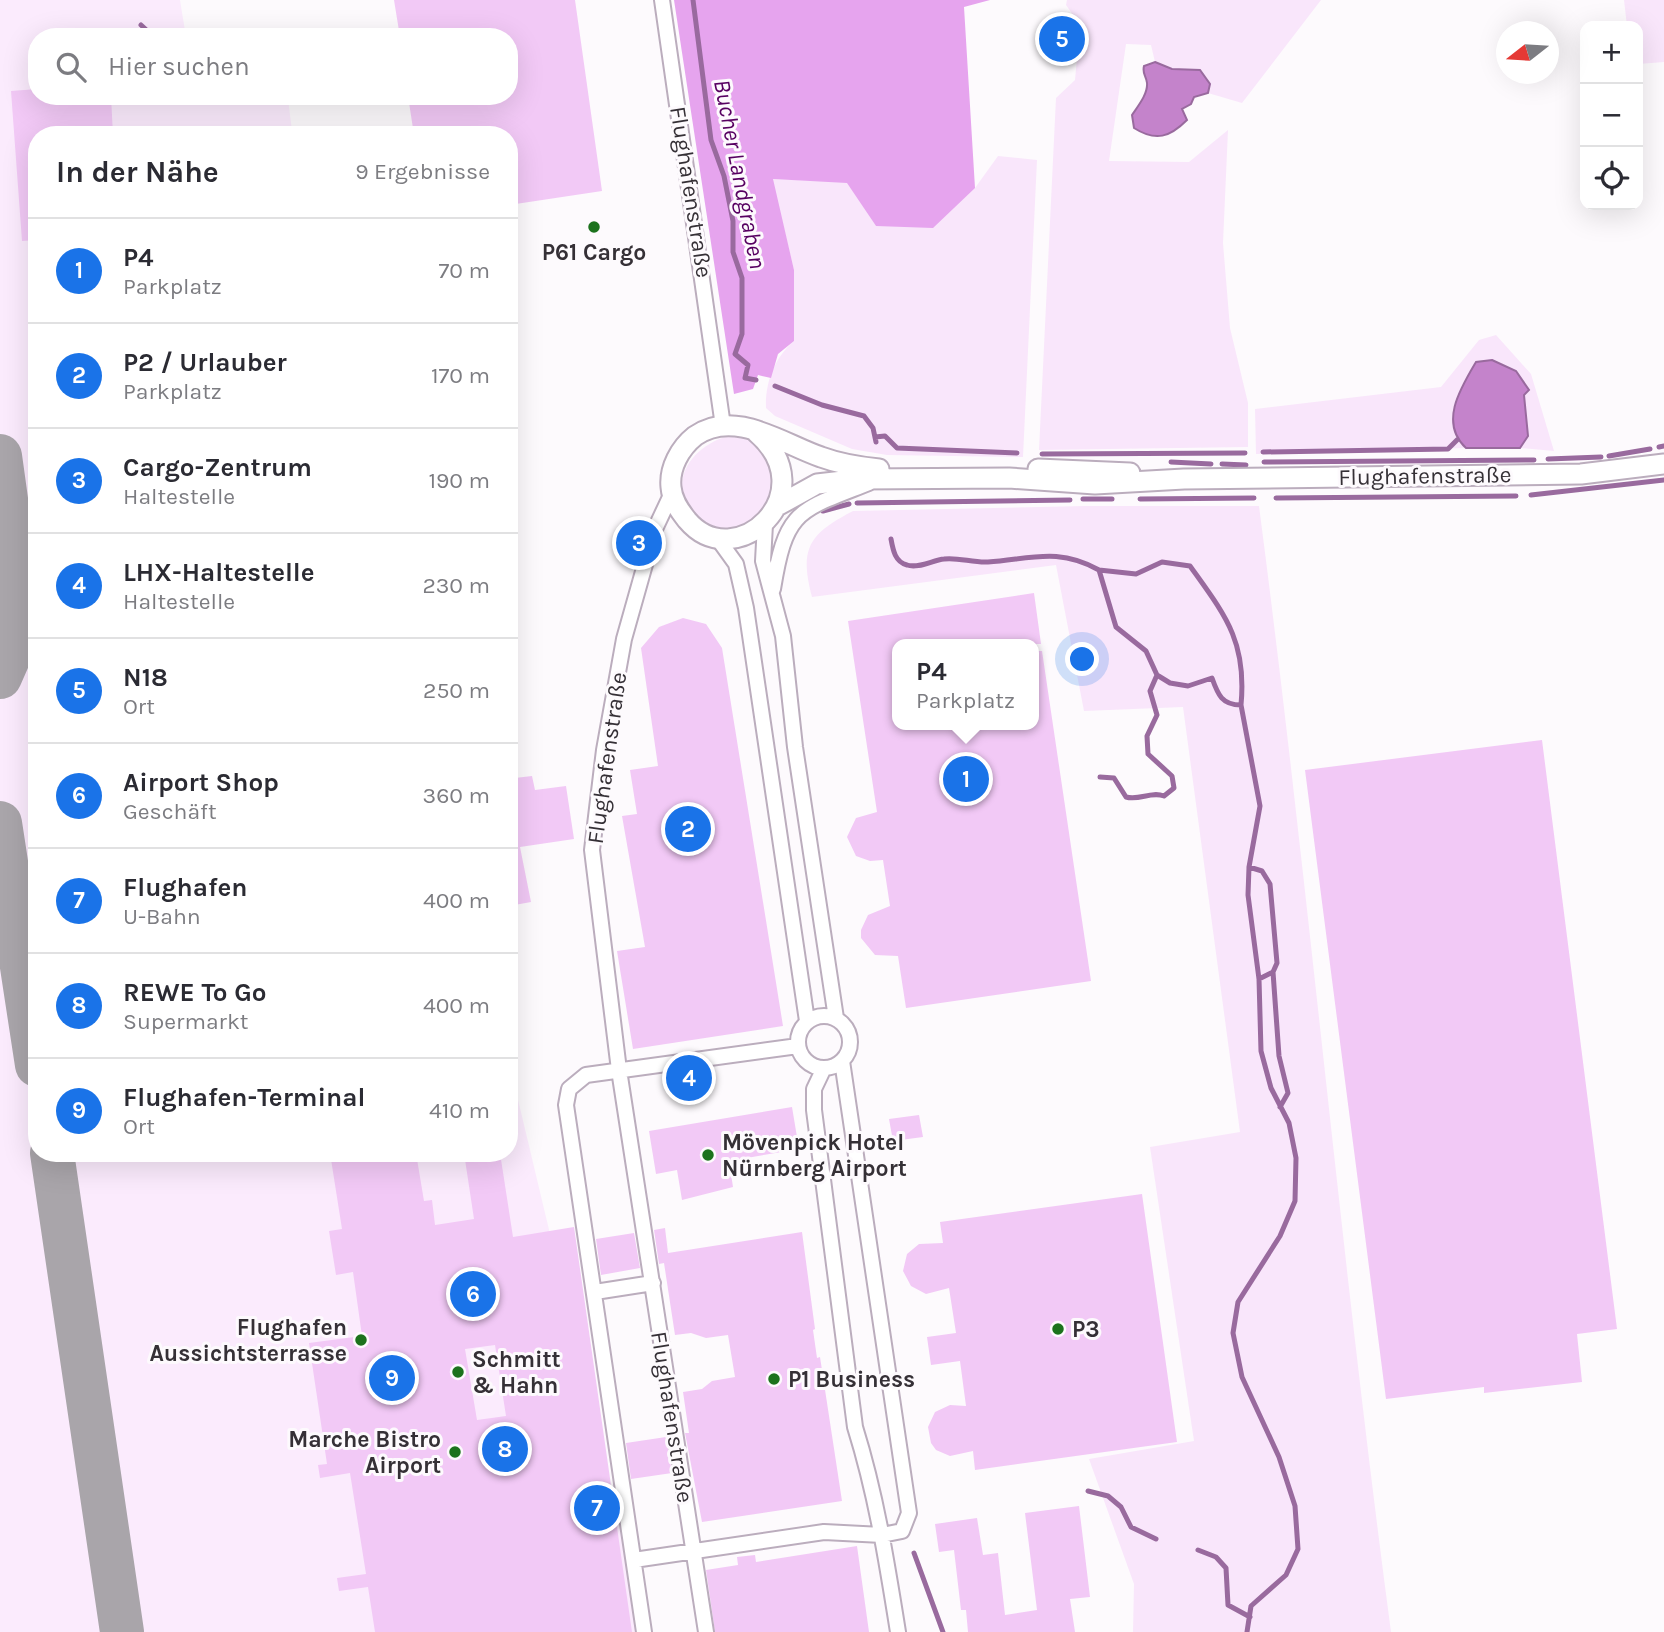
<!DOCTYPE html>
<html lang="de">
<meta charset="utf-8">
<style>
:root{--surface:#fff;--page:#f7f7f7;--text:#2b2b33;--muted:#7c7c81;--line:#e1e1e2;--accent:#1a73e8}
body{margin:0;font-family:Karla,sans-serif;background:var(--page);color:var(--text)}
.controls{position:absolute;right:21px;top:21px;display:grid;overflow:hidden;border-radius:14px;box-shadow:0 7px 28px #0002}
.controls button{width:63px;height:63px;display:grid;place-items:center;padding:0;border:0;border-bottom:2px solid var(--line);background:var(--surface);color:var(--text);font:35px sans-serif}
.compass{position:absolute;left:1496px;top:21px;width:63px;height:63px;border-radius:50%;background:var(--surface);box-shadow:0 7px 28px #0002;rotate:253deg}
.you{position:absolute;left:1083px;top:660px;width:24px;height:24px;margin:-18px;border:5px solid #fff;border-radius:50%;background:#1a73e8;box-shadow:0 0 0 10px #1a73e833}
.badge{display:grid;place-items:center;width:46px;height:46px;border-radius:50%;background:var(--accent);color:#fff;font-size:23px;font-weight:700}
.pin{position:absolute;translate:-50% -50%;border:4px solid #fff;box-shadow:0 2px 7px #0006}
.popup{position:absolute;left:892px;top:639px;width:147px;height:91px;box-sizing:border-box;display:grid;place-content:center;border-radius:14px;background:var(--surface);filter:drop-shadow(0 2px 5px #0005);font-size:23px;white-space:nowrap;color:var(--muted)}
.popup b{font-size:26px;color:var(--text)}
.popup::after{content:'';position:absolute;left:50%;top:100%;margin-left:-14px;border:14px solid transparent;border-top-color:var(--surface)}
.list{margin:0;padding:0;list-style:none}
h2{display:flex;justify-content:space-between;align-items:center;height:91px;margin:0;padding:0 28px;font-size:30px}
h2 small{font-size:23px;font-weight:400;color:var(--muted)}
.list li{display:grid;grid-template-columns:46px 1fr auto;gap:21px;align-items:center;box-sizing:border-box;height:105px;padding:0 28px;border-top:2px solid var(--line)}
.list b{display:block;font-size:26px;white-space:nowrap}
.list p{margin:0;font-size:23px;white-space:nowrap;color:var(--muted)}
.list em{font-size:23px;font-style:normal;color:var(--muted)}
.icon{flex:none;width:38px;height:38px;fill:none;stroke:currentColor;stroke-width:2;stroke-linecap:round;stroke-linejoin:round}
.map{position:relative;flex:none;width:1664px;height:1632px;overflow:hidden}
.search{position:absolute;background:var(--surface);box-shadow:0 7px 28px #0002;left:28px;top:28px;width:490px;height:77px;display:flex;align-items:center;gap:18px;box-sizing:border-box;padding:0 24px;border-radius:28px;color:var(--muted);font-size:26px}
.panel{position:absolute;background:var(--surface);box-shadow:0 7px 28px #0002;left:28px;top:126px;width:490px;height:1036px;border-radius:28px}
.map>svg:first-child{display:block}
</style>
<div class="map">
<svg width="1664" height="1632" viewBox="0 0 1664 1632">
<rect width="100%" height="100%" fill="#fdfafd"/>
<path fill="#fbebfd" d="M0,0H180L186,37H37V96H307L288,99L292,131L270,135H37V1153H509V1062L645,1632H0Z"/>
<path fill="#f9e6fb" d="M1067,0H1321L1242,103L1208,93L1210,84L1200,70L1172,69L1155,62L1151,45L1126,44L1109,161L1189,162L1228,130L1223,243L1230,328L1248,403V447L1039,450L1056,98L1075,80L1080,25L1066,5Z
M1624,0H1664V62L1638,64V26H1627Z
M998,156L1037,160L1023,457L887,455L852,449L775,416L766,408C765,382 775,357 794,341V270L772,179L847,182L876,226L975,188Z
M1496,335L1531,374L1554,451L1520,448L1528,436L1524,395L1457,440L1466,448L1256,454L1255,409L1441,387L1479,340Z
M728,436C770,440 772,456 780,493L741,533C732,532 720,533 713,529C708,528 703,522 700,519C663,487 689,447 728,436Z
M1085,506H1259C1308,881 1341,1257 1391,1632H1133L1134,1584L1089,1459L1194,1441L1150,1147L1240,1132L1183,707L1084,711L1056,565L812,597C799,548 809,534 853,511Z"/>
<path fill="#e6a4ee" d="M674,0H990L964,7L975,188L933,228L876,226L847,183L773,179L794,270V341L778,354L771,378L758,375L753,389L734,394Z"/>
<path fill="#c483cb" stroke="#996a9e" stroke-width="2" d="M1155,62L1172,69L1200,70L1210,84L1208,93L1194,97L1191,104L1182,109L1187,120C1170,137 1156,142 1134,128L1132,115C1138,106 1148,94 1147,83C1146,75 1142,74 1144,66Z
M1492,360L1516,371L1529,390L1524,395L1528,436L1520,448H1466C1439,423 1460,389 1476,362Z"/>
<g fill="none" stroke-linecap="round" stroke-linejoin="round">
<path stroke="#996a9e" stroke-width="5" d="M693,0L711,140L724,176L733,221V252L742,278V334L735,354L748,365L745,378L756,380
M141,25L154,37
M775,386L822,405L864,416L873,428L876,442
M875,437L885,436L897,448L1017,453
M1659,447L1664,446
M1263,452L1448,449L1457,440
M1042,454L1245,453
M1609,456L1650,449
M1548,459L1601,457
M1171,462L1211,464
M1264,462L1534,460
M1222,464L1246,465
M1531,495L1664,480
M1276,498L1516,496
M1083,499H1112
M1140,499L1254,498
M857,503L1070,500
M509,506L515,511
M823,511L849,504
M891,539C893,550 895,562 907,565C918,569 933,560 944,559C958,557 973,563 988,562C1031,559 1058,547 1099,570L1116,627L1146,651L1157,675L1170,683L1188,686L1212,678C1218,695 1222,705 1241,705L1260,806L1249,867L1248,895L1259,979L1261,1051L1271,1088L1289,1123L1296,1158L1295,1201L1280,1236L1238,1302L1233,1333L1242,1377L1279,1457L1295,1506L1298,1549L1286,1575L1251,1606L1247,1632
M1099,570L1136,574L1162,562L1190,566C1225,615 1247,641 1241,705
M1100,777L1114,778L1126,797C1139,801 1151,791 1164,796L1174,788L1172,776L1148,754L1147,736L1157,715L1150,691L1157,675
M1249,867L1262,871L1270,884L1277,963L1273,972L1259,979
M1273,972L1279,1056L1288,1093L1280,1107
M1088,1491L1108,1496L1121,1507L1131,1527L1156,1539
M1198,1550L1216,1557L1226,1568L1228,1605L1250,1617
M914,1553L943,1632"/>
<path stroke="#a9a5aa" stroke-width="44" d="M0,456L21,608L18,636L0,677
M0,823L37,1065
M52,1153L122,1632"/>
</g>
<path fill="#f2c9f6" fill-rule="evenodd" d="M394,0H575L602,191L509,205V135H414L408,96H509V37H400Z
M37,89V96H111L113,135H37V240L22,241L11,91Z
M1034,593L1041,644H898V725H1034V651H1042L1091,981L906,1008L898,956L875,955L861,938V930L868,915L890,906L883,860L870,861L856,856L847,837L856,818L877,812L848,621Z
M683,618L706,624L722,648L783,1026L633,1049L617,951L645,947L622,816L637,814L630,770L658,766L641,648L659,627Z
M1542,740L1617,1329L1577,1334L1582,1382L1484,1393V1387L1386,1399L1305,770Z
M532,776L535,790L566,786L574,839L520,847L531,902L509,906V801L518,800L515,778Z
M792,1107L799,1149L729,1161L733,1187L682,1200L677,1170L656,1174L649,1131Z
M919,1115L923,1137L893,1141L889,1119Z
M330,1153H416L424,1201L432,1200L435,1225L474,1219L464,1153H500L513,1237L574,1227L632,1632H375L368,1587L339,1591L337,1578L366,1574L350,1473L320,1478L318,1465L327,1464L309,1343L362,1336L353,1272L336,1275L329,1231L342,1229ZM495,1345L506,1416L477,1420L465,1349Z
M1142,1194L1177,1442L975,1470L973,1451L950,1456L936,1450L931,1443L928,1427L935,1412L950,1405L966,1406L960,1361L931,1365L927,1337L956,1333L949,1288L926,1294L911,1286L903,1271L907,1254L919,1244L943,1243L940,1222Z
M665,1228L668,1253L802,1232L815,1329L813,1330L817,1358L820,1357L842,1501L702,1522L685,1433H689L683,1392L702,1389L712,1381L735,1377L728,1335L706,1338L691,1333L675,1335L664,1263L659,1264L654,1230Z
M634,1233L640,1268L601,1275L596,1239Z
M666,1437L672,1473L631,1479L626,1443Z
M1079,1506L1090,1597L1070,1599L1075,1632H968L966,1610H961L954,1550L939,1552L935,1524L977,1518L983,1555L998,1553L1005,1615L1037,1610L1025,1513Z
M857,1546L869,1632H715L706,1570L738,1565L737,1557L755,1555L756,1562Z"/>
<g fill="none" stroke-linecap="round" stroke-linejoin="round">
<defs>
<path id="minor" d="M662,0L723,426
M671,495L655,529L624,639L604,750L592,850L619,1070L706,1632
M765,524L763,561L783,636L795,747L836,1018
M718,539L736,564L746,608L807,1021
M773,589C786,509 798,511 869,483
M798 1042a26 26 0 1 1 52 0a26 26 0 1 1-52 0Z
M824,1068L814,1089V1110L855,1427C876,1494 887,1563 898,1632
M595,1292L653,1283
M634,1560L824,1532L882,1535L902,1531L909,1513L842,1061
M644,1632L566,1105L569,1089L586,1075L798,1046"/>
<path id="secondary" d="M756,432C827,493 735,577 687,520C679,510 672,500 671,487C669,468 680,448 695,436C734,408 783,444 821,457C840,464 859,467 879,469
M1038,469L1130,473
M779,505L817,484L861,479L1009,478L1095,484L1184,479L1581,474L1664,464"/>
</defs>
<use href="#minor" stroke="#bbadbd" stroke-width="18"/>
<use href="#secondary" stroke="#bbadbd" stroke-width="23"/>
<use href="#minor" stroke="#fff" stroke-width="14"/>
<use href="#secondary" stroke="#fff" stroke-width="19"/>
</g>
<g fill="#1c721d" stroke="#fdfafd" stroke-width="2.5">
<circle cx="594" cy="227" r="7"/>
<circle cx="708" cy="1155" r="7"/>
<circle cx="1058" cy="1329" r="7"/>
<circle cx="361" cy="1340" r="7"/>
<circle cx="458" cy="1372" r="7"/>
<circle cx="774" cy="1379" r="7"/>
<circle cx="455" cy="1452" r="7"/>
</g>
<g text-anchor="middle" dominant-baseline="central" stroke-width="6" stroke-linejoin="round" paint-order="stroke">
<g font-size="23" fill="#353036" stroke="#fdfafd">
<text transform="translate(691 192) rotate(81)">Flughafenstraße</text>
<text transform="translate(1425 476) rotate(-1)">Flughafenstraße</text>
<text transform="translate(607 758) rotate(-82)">Flughafenstraße</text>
<text transform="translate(672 1417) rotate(81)">Flughafenstraße</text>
</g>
<g font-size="23" font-weight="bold" fill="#353036" stroke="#fdfafd" text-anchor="start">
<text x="594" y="252" text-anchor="middle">P61 Cargo</text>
<text x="722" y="1142">Mövenpick Hotel<tspan x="722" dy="26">Nürnberg Airport</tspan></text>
<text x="347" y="1327" text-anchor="end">Flughafen<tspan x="347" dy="26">Aussichtsterrasse</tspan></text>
<text x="1072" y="1329">P3</text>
<text x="472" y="1359">Schmitt<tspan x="472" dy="26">&amp; Hahn</tspan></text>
<text x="788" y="1379">P1 Business</text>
<text x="441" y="1439" text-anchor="end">Marche Bistro<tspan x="441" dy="26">Airport</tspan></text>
</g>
<g font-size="24" font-style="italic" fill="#570061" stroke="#fdfafd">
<text transform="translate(740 174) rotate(79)">Bucher Landgraben</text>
</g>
</g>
</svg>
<div class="controls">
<button>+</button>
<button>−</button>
<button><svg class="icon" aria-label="locate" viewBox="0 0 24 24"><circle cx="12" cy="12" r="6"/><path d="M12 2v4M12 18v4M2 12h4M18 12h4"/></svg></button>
</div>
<svg class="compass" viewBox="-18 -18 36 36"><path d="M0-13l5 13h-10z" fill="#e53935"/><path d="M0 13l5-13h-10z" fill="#7c7c81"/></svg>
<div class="you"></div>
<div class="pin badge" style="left:966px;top:779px">1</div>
<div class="popup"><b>P4</b>Parkplatz</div>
<div class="pin badge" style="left:688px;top:829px">2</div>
<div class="pin badge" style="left:639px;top:543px">3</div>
<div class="pin badge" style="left:689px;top:1078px">4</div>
<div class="pin badge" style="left:1062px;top:39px">5</div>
<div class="pin badge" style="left:473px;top:1294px">6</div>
<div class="pin badge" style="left:597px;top:1508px">7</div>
<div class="pin badge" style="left:505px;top:1449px">8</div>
<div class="pin badge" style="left:392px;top:1378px">9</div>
<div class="search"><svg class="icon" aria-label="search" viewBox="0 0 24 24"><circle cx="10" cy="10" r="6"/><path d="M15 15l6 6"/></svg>Hier suchen</div>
<section class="panel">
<h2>In der Nähe<small>9 Ergebnisse</small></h2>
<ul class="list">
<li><span class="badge">1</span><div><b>P4</b><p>Parkplatz</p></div><em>70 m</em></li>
<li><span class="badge">2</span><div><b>P2 / Urlauber</b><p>Parkplatz</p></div><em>170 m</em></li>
<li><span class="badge">3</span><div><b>Cargo-Zentrum</b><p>Haltestelle</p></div><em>190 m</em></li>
<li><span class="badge">4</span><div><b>LHX-Haltestelle</b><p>Haltestelle</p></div><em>230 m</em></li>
<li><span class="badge">5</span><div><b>N18</b><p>Ort</p></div><em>250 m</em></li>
<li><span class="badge">6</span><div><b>Airport Shop</b><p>Geschäft</p></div><em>360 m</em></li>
<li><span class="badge">7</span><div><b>Flughafen</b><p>U-Bahn</p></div><em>400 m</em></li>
<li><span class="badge">8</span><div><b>REWE To Go</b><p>Supermarkt</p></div><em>400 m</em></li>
<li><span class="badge">9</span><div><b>Flughafen-Terminal</b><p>Ort</p></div><em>410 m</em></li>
</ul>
</section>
</div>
